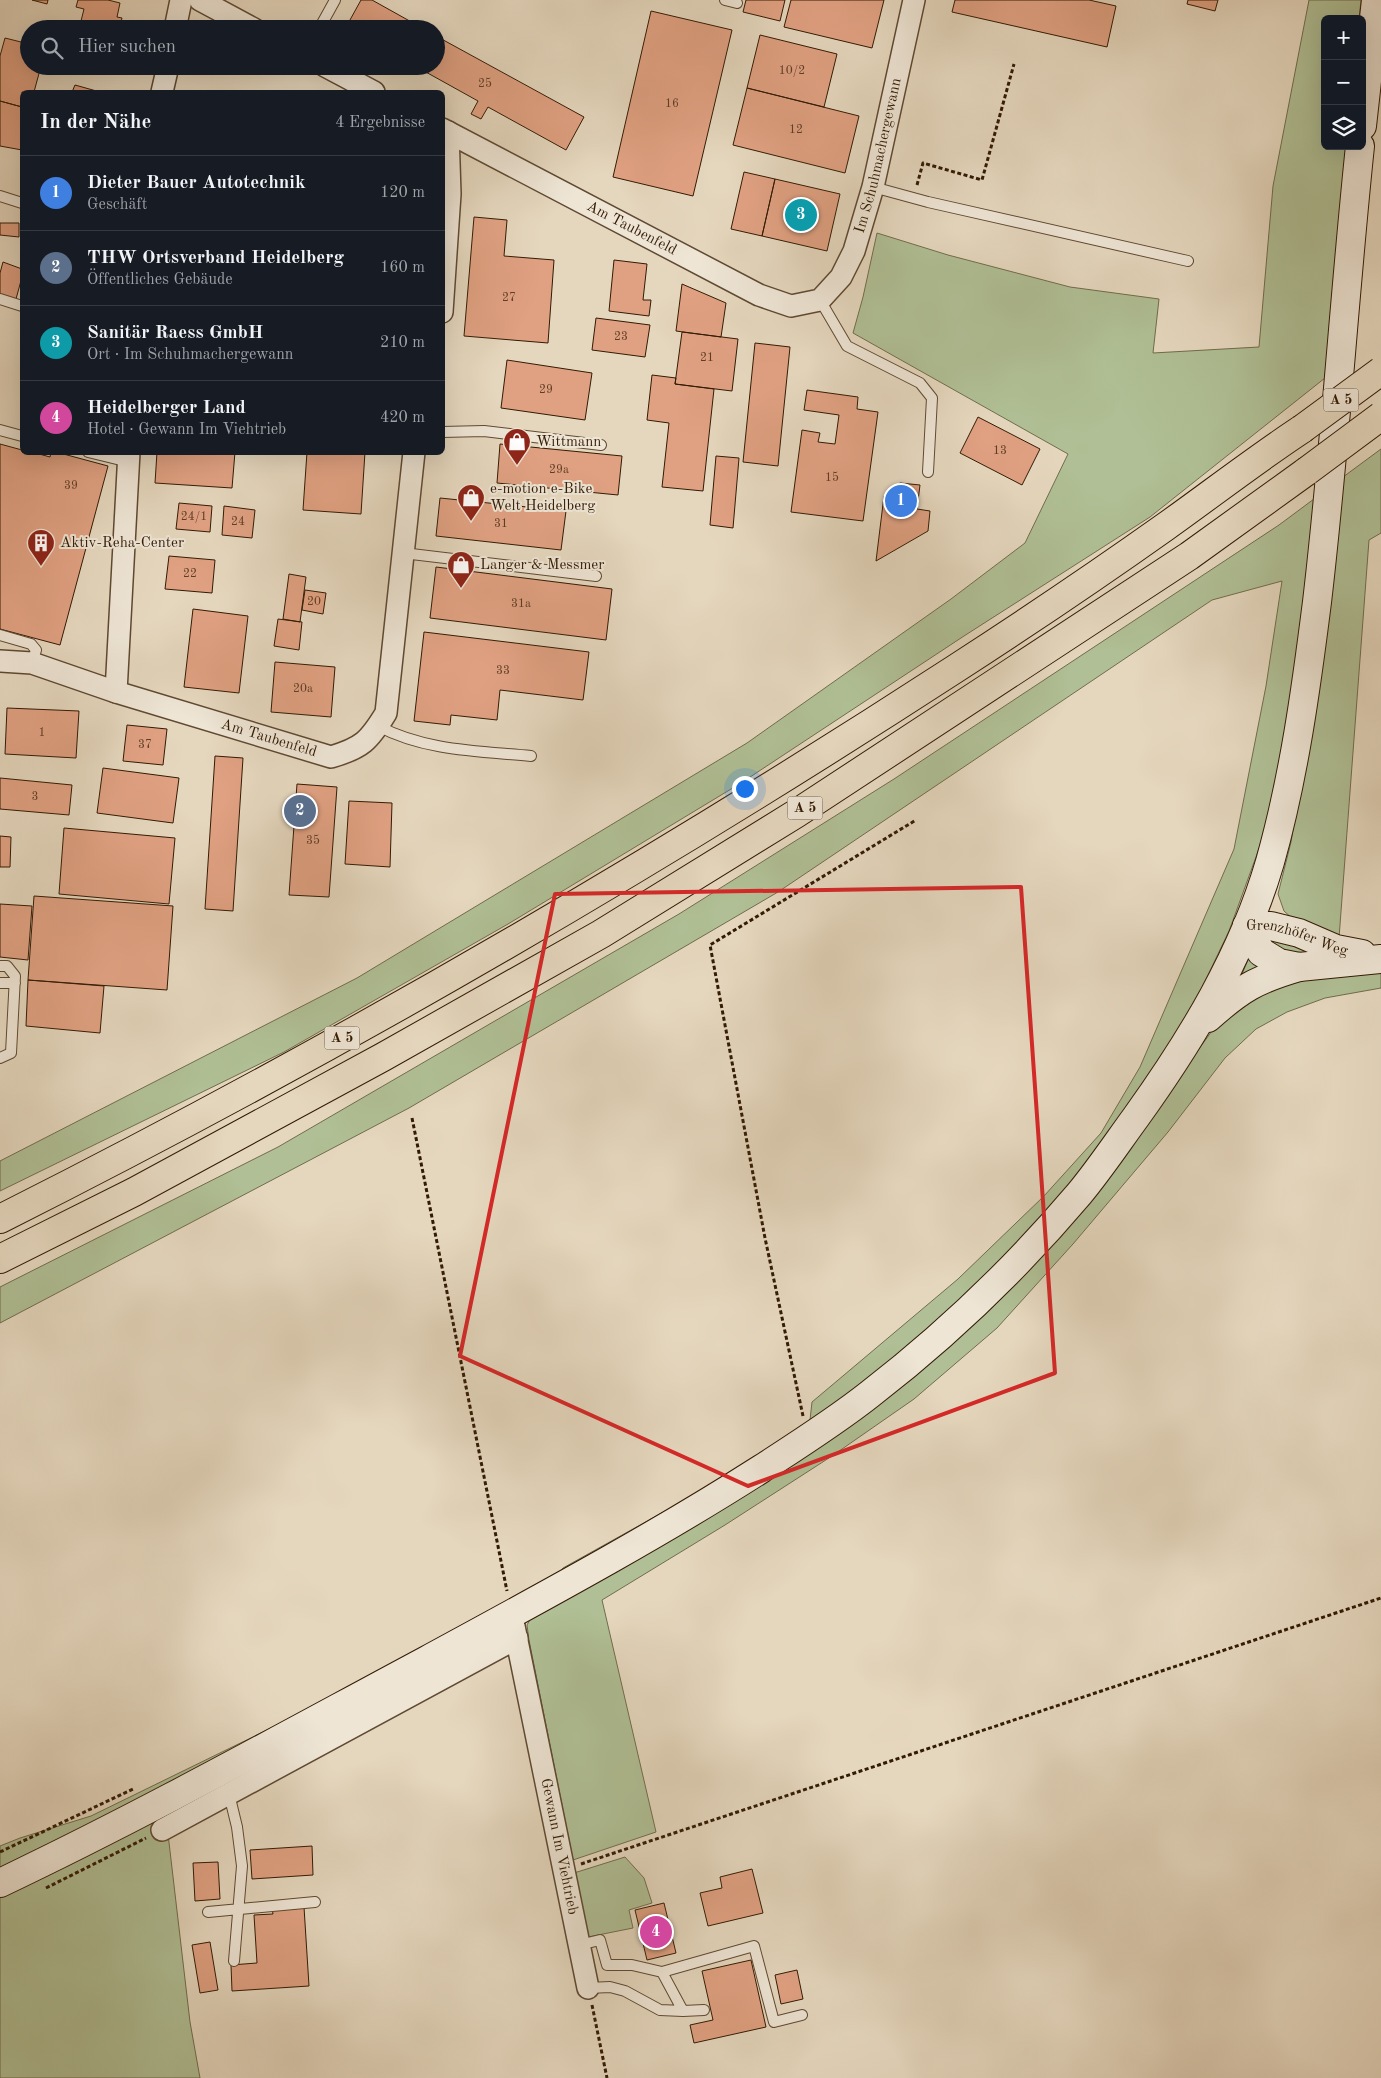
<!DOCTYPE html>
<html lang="de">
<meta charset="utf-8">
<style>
:root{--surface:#171b24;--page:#242831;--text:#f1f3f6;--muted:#9ea1a6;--line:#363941;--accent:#c59692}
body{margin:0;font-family:"Old Standard TT",serif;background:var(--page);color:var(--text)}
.controls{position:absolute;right:15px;top:15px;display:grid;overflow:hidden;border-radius:8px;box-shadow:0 5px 20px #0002}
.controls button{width:45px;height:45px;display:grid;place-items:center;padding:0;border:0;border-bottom:1px solid var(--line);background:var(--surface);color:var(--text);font:25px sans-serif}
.you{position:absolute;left:744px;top:788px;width:18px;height:18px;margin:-12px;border:4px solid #fff;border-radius:50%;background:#1a73e8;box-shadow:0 0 0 8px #1a73e833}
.badge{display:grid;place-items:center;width:32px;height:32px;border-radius:50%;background:var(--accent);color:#fff;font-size:16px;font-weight:700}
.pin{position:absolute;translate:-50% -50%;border:2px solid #fff;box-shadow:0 1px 5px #0006}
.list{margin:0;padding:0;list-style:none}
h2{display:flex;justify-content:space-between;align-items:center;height:65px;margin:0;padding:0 20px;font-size:21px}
h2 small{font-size:16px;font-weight:400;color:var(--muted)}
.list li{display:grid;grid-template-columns:32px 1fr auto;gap:15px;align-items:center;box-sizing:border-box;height:75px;padding:0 20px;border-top:1px solid var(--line)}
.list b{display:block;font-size:19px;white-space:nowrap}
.list p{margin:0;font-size:16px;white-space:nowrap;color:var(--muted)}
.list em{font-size:16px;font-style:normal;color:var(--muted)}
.icon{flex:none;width:28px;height:28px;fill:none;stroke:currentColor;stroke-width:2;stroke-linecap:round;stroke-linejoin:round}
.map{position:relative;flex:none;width:1381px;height:2078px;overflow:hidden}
.search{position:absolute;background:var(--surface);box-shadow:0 5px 20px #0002;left:20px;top:20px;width:425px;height:55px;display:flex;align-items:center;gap:12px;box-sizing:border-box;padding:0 18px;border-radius:28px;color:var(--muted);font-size:19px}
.panel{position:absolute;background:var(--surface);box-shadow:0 5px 20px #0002;left:20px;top:90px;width:425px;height:365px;border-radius:8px}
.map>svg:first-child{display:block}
</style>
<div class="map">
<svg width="1381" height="2078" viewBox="0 0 1381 2078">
<rect width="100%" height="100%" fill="#e5d7be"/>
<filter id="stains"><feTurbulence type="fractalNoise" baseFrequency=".004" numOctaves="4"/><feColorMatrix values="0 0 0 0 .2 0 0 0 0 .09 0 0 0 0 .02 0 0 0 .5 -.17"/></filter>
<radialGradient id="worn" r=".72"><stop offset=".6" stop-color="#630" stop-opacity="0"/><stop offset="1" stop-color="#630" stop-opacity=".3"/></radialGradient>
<path fill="#b0bf95" stroke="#716c4c" d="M1309,0H1361L1359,19H1325V146H1347L1325,378L1150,517L964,636L741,783L508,924L284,1052L0,1191V1161L357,978L747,743L951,599L1025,543L1068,454L853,333L863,297L877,233L948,255L1070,287L1159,299L1153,353L1259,347L1273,186Z
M1381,449V533L1369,540L1339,938L1295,921L1284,911L1278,894L1291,842L1301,780L1339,480Z
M1322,493L1295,675L1268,824L1229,931L1186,1021L1072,1193L913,1351L753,1465L557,1575L563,1568L710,1486L810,1420L812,1402L958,1279L1044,1196L1101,1133L1140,1067L1234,849L1266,686L1282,581L1212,600L778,892L409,1108L0,1323V1287L278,1147L679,914L894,779L1279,525Z
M1262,938H1276L1330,956L1285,958Z
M1250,955L1268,967L1240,979Z
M1381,970V988L1325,998L1287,1012L1256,1029L1225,1058L1168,1132L1073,1244L997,1328L914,1399L832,1456L725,1525L602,1600L656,1832L573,1860L529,1640L527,1625L532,1616L872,1408L1193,1057L1217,1024L1238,1003L1285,981Z
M500,1612L0,1870V1846L20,1838L91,1816L308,1710L480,1615Z
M277,1755L168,1834L190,2022L200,2078H0V1896Z
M625,1857L644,1878L652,1903L629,1910L633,1928L588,1937L574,1873Z"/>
<path fill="#e0a182" stroke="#321a04" d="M32,0H48L47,4Z
M78,0H108L120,3L117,17L122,18L119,29H79L84,9L76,7Z
M361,0H372L424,29H345Z
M746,0H785L780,21L743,12Z
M791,0H884L872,48L784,27Z
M955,0H1089L1116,6L1107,47L952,12Z
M1188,0H1218L1215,11L1187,4Z
M651,11L732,30L693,196L613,177Z
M760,35L837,54L824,107L747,88Z
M436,36L584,117L566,150L488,107L481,119L471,114L478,101L415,66H436Z
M5,38L29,44V66H41L34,92H22V107L0,101V56Z
M75,85L100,92H72Z
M747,88L859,116L845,173L733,145Z
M0,101L22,107V150L0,146Z
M744,172L775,179L762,236L731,229Z
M775,179L840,194L827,251L762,236Z
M474,217L507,220L504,256L554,260L548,343L464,336Z
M0,223H19V237L0,235Z
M614,260L647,264L643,300H651L649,316L609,311Z
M3,262L22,269V277L16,299L0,294V273Z
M682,284L726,303L721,337L676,331Z
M596,318L650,325L645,357L592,350Z
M682,332L738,339L732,391L675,384Z
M755,343L790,347L778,466L743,462Z
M507,360L592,373L585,420L501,408Z
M652,375L676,378L675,384L714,389L703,491L662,487L669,423L647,420Z
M807,390L858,397L857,409L878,412L863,521L791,512L802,430L820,433L818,442L835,444L839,415L804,410Z
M978,417L1040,449L1022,485L960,453Z
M0,444L22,450V452H32L50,457L51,452H56L108,466L60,645L0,629Z
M500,444L622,456L618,495L497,483Z
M157,452H235L232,488L155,483Z
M307,452H365L361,514L303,510Z
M716,456L739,458L733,528L710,525Z
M900,483L920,485L917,509L930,511L928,531L876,561L884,496Z
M440,498L566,511L561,550L436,536Z
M179,503L212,506L210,532L176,529Z
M224,506L255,510L252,538L222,535Z
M169,556L215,560L212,593L165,589Z
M436,567L612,589L606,640L430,618Z
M289,574L306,577L300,622L283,619Z
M305,590L326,593L323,614L302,610Z
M193,609L248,616L239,693L184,687Z
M278,619L302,622L299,650L274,646Z
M424,632L589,652L583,700L500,690L497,720L451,715L450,725L414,721Z
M275,662L335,667L331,717L271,712Z
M7,708L79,711L76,758L5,754Z
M127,725L167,729L163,765L123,761Z
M215,756L243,758L233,911L205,909Z
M103,768L179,778L173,823L97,813Z
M0,778L72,785L69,815L0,809Z
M297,784L337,787L329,897L289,895Z
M349,801L392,803L390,867L345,864Z
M64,828L175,838L169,904L59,894Z
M0,836L11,837L10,867H0Z
M34,896L173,906L167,990L28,980Z
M0,904L32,906L28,960L0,957Z
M28,980L104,986L100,1033L26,1026Z
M312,1846L313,1875L252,1879L250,1850Z
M218,1862L220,1899L195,1901L193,1863Z
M752,1869L763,1913L708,1926L700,1893L722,1888L720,1877Z
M664,1903L676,1953L647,1960L635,1910Z
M304,1907L309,1986L232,1991L231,1965L257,1963L254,1915L273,1914L272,1908Z
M210,1942L218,1990L200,1993L192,1945Z
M751,1960L766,2027L694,2043L690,2025L713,2020L702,1971Z
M797,1970L803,1999L781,2004L775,1975Z"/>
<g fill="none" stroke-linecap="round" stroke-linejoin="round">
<defs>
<path id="lane" d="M725,0L737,3
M319,29L335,0
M873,187L928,202L1188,261
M0,196L22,203
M0,299L22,306
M820,300L847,346L920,383L932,398L928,472
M0,430L22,436
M442,432L484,431L601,445
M88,452L129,462
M403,553L596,576
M0,635L31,644L36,650L32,663
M378,726C425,751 479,751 531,756
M0,966H7L15,976L11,1053L0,1058
M0,983H15
M229,1794L237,1827L242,1866L234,1961
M208,1912L315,1902
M579,1945L600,1940L607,1965H632L662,1972L754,1946L774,2022L802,2015
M662,1972L683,2011L704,2010
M588,1988L610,1987L625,1991L660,2010L683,2011"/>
<g id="street">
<path d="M200,0L254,29"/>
<path d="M175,29L181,0"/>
<path d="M325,66L374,92"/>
<path d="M162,92L168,66"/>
<path id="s1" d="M442,129L759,295L791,306L820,300L841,277L854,251L873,187L914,0"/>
<path d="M442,312L450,194L448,132"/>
<path id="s2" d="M129,452L116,692L331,757C362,748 369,741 386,713L414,452"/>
<path d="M0,661L32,663L116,692"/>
<path id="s3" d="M514,1626L588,1988"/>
<path d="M162,1830L517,1638"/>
</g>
<g id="secondary">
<path d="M1362,126L1376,0"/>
<path d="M1247,926L1261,952L1279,963L1299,967L1381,959"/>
<path id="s4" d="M1247,926H1271L1299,933L1336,949L1362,954"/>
<path d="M1208,1018C1240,989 1257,979 1299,967"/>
<path d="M0,1883C145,1814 285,1736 427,1660C539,1599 653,1538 761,1469C798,1445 836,1421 870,1394C945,1336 1018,1266 1079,1194C1099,1170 1117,1143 1136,1117C1192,1039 1243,955 1270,862C1294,777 1306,689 1317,602C1335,450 1344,298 1360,146"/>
</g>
<path id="highway" d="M0,1219C328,1054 647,869 955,669C1026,623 1096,576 1165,527C1210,495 1255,460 1302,429
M0,1259L134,1192L383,1057L601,934L797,813L1189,556L1307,471"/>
</defs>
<use href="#lane" stroke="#5f4932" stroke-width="12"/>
<use href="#street" stroke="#5f4932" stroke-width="24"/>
<use href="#secondary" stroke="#321a04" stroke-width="30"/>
<use href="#highway" stroke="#321a04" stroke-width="30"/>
<path stroke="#321a04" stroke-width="3" stroke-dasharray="4 2.5" stroke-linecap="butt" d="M917,185L923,163L982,180L1014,64
M412,1118L507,1591
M803,1416L765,1238L710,945L916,820
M0,1852L133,1789
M581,1864L1381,1598
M46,1888L146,1838
M592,2005L607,2078"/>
<use href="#lane" stroke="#eee5d5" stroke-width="10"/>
<use href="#street" stroke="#eee5d5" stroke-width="21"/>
<use href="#secondary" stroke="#eee5d5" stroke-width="28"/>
<use href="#highway" stroke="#e5d7be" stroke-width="28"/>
<defs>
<path id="highway-bridge" d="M1302,429L1381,371
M1307,471L1381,416"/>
</defs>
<use href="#highway-bridge" stroke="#321a04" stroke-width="30" stroke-linecap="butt"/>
<use href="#highway-bridge" stroke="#e5d7be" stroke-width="28"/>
</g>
<path fill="none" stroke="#d62828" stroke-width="4" stroke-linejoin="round" d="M1021,887L1055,1373L748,1486L460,1356L555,894Z"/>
<defs>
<symbol id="shop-pin" viewBox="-11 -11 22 30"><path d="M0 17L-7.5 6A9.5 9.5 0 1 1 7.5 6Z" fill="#8f2418" stroke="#eee5d5"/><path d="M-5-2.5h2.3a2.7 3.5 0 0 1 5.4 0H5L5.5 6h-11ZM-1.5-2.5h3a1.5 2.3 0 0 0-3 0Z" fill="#fff"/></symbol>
<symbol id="building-pin" viewBox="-11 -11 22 30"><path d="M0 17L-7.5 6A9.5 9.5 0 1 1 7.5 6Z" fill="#8f2418" stroke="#eee5d5"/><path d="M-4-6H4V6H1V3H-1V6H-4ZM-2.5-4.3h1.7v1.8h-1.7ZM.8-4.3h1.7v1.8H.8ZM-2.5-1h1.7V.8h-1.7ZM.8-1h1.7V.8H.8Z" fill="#fff"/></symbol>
</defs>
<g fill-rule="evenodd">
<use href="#shop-pin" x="501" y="426" width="32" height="43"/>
<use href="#shop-pin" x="455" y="482" width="32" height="43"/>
<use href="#building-pin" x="25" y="527" width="32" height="43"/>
<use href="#shop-pin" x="445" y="549" width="32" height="43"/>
</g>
<g text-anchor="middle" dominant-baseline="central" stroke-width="4" stroke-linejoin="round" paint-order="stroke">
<g font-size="12" fill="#5e3c24">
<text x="792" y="71">10/2</text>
<text x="485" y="84">25</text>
<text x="672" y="104">16</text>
<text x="796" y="130">12</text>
<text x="509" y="298">27</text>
<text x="621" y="337">23</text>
<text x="707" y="358">21</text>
<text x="546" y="390">29</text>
<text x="1000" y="451">13</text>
<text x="559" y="470">29a</text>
<text x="832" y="478">15</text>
<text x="71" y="486">39</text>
<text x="194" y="517">24/1</text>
<text x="238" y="522">24</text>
<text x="501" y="524">31</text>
<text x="190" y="574">22</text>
<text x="314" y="602">20</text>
<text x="521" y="604">31a</text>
<text x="503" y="671">33</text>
<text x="303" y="689">20a</text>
<text x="42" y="733">1</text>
<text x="145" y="745">37</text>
<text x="35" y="797">3</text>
<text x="313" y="841">35</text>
</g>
<g fill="#eee5d5" stroke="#6a5743" stroke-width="1">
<rect x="1323.5" y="388.5" width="35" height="23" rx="4"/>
<rect x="787.5" y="796.5" width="35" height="23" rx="4"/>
<rect x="324.5" y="1026.5" width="35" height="23" rx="4"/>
</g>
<g font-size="14" font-weight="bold" fill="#321a04">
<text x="1341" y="400">A 5</text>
<text x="805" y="808">A 5</text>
<text x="342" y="1038">A 5</text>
</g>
<g font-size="15" fill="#321a04" stroke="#eee5d5">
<text stroke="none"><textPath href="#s1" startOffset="580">Im Schuhmachergewann</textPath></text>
<text stroke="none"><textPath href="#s1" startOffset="214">Am Taubenfeld</textPath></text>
<text stroke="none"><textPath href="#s2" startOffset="400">Am Taubenfeld</textPath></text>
<text stroke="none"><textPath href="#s4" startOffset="52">Grenzhöfer Weg</textPath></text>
<text stroke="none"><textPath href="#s3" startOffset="225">Gewann Im Viehtrieb</textPath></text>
</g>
<g font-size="15" fill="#321a04" stroke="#eee5d5" text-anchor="start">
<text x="536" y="442">Wittmann</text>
<text x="490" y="489">e-motion e-Bike<tspan x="490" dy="17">Welt Heidelberg</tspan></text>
<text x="60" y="543">Aktiv-Reha-Center</text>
<text x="480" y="565">Langer &amp; Messmer</text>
</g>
</g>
<rect width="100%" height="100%" filter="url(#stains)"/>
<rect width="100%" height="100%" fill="url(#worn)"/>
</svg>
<div class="controls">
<button>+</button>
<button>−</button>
<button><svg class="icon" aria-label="layers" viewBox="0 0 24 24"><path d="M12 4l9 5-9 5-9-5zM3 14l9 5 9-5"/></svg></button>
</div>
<div class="you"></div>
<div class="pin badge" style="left:901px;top:501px;background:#3f7fe0">1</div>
<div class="pin badge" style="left:300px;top:811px;background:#5c6f8a">2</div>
<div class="pin badge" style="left:801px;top:215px;background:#0f9aa8">3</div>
<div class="pin badge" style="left:656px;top:1932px;background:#d1479c">4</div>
<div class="search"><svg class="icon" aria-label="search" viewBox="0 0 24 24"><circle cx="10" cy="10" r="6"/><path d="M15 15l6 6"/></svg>Hier suchen</div>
<section class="panel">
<h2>In der Nähe<small>4 Ergebnisse</small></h2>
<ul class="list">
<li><span class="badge" style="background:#3f7fe0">1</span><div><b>Dieter Bauer Autotechnik</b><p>Geschäft</p></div><em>120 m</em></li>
<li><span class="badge" style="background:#5c6f8a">2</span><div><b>THW Ortsverband Heidelberg</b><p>Öffentliches Gebäude</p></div><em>160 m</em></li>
<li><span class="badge" style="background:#0f9aa8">3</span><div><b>Sanitär Raess GmbH</b><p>Ort · Im Schuhmachergewann</p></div><em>210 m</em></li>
<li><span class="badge" style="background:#d1479c">4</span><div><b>Heidelberger Land</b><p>Hotel · Gewann Im Viehtrieb</p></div><em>420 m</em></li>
</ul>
</section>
</div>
